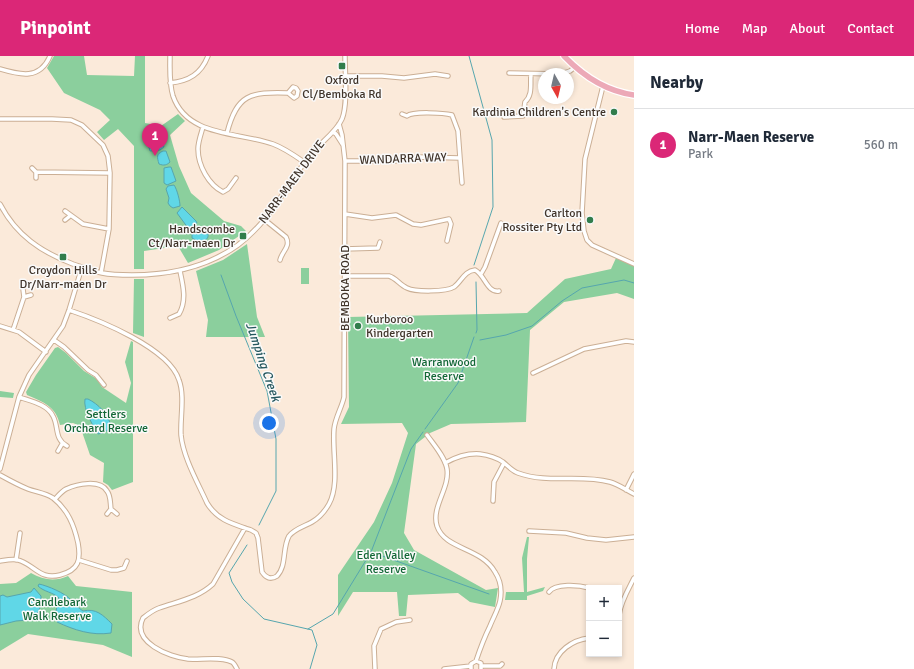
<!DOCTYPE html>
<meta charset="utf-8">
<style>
:root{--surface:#fff;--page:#f2f2f3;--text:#1f2937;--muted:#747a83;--line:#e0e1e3;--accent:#db2777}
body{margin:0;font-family:Signika,sans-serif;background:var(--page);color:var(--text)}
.controls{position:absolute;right:12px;bottom:12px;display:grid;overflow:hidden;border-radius:0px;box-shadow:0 2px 6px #0003}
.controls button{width:36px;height:36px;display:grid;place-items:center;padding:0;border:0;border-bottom:1px solid var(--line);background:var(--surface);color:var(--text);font:20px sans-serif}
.compass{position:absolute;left:538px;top:12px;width:36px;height:36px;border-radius:50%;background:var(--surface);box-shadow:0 2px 6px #0003;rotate:172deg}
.you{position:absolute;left:269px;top:367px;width:14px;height:14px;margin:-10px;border:3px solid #fff;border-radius:50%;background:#1a73e8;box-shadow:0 0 0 6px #1a73e833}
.badge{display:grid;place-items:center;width:26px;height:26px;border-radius:50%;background:var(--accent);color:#fff;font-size:13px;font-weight:700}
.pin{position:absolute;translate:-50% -33px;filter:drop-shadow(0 1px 2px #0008)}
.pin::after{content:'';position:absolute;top:21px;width:14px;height:12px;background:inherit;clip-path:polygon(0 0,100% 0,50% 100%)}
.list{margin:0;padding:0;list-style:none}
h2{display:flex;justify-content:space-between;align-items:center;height:52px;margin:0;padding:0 16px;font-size:17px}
h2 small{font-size:13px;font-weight:400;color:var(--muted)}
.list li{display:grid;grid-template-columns:26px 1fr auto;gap:12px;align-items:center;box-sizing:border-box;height:72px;padding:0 16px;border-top:1px solid var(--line)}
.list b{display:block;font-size:15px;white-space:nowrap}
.list p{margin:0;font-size:13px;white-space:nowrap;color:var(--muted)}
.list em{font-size:13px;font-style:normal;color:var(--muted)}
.map{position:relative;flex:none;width:634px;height:613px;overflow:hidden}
header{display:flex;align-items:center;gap:24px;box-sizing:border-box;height:56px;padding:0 20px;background:var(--accent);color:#fff}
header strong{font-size:19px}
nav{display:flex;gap:22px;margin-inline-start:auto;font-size:14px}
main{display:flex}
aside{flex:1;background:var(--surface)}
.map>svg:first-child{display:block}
</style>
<header>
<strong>Pinpoint</strong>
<nav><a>Home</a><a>Map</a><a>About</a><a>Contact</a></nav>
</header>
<main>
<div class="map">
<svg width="634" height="613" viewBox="0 0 634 613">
<rect width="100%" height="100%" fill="#fbeada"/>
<path fill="#8bcf9d" d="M54,0H84L87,19L134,20L135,0H145V67L161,70L178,58L185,65L170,79L179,110L191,137L224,165L241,170L246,175L219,194L188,207L178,190L144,195V213H134V90L118,73L104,84L97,76L110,64L100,54L64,37L47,12Z
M247,188L257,261L265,281H206L208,264L196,215L223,204Z
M616,202L634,210V243L617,237L564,246L530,274L526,366L451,368L430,377L416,388L404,477L414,494L486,534L498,532L495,551L470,546L458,537L408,539L406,560H399L397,536H353L338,560V519L374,466L392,427L408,377L402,367L341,368L349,351L348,261L527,257L565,223L611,213Z
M301,212H309V228H301Z
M134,223H144V281L133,277Z
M131,285L133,286V426L112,434L108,429L103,426L104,407L90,399L80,370L73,367L60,369C56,350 43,346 27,339L26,336L36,319L55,292L58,291L66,297L84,315L97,323L102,331L126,347L131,327L125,306Z
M0,335L14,337L13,342L0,341Z
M527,481H529L527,503V536L545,531L543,535L527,540V544H505L506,536H524L522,502Z
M31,517C43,524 55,526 68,520L76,530L132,536V601L103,589L28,578L0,595V528L16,527Z"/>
<path fill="#60d7e7" stroke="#56a6ae" d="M160,83L163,87L164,91L160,94L150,95L148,88L150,86Z
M163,95H166L170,106C167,109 164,110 159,108C157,101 156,98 163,95Z
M169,111H171L176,125L167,129L164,127V112Z
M174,129C177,133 180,145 180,150L173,152L170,150L168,147L169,142L166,133L168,130Z
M182,151L196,165L197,167L191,172H188L177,157Z
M199,170L208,178C209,183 205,184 201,187L192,182V175Z
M85,343H88C98,348 109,358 111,371C108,375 103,377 98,378C93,370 83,353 85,343Z
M39,528C48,530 65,537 71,544C75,548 77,551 83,555C96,552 103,559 112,568L111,577C92,580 74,574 57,566L56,555L59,542C53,536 44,536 38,530Z
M34,532L41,540V547L39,555L33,562L28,564L16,565L0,569V540L3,539L7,541L31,536Z"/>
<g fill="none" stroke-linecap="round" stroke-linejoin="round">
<path stroke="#56a6ae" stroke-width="1" d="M469,0L492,84L493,151L474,209
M221,219L236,260L267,335L276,383V435L259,469
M476,277L477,274L476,226
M480,284L506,279L532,270L562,245L582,232L624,224L634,227
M425,373L458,327L474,281
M247,489L229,517L232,526L243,543L264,563L312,574L317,589L310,613
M371,496L489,538
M308,573L333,558L371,496L411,393L423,376"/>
<defs>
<path id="street" d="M170,0C170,13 169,27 173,40C187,81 239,76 273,88C284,92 294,99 304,106
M0,13C20,19 40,24 50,0
M509,17L561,18L570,15L575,11
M345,20H382L404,22L435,18L448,20
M170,27C189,25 201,18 208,0
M603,30L585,103L582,157L584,175L587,184L592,189L634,208
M504,61L523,60L525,46C533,39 530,28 531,18
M0,63H52L71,64L82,69L103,89L108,100L110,117L109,173L101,217
M203,71C201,78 198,86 198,93C198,110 209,129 223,136L228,133L236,122
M333,76L336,78L343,89
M227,77C237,38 250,36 288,37L293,31L296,32L298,35L297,40L294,42L288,37
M460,102L462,127
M345,105H395L418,101L460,102L458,75L452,59C444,57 413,55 407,60L402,58
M32,112L36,116V122
M36,116L110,117
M0,148C16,179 41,196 73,208C82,211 92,215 102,217C112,219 122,219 132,219C170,219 206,212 238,189C269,166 285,132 308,102C317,89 336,77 342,63C348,49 345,17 345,0
M65,155L83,168L109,173
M345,158L372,162L396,159L413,168L421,169L449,163L451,168L447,185
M65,164L70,160
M265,164L286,181C291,191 282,195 280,204
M344,193L378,192L380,186
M481,218L485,211L501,167
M345,220H389C396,222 400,229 407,232C415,236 446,236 454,231C462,225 464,215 475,214C485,219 487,237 499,235
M23,233L24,241L31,239
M69,254C99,264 169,292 179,324C185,340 180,362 181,379C183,401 198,427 207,447C217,464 233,468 251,474L256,477L258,482L262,516C266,522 271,524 277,520C287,510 282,492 289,480C294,473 305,470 312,466C319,462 325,455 329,448C340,428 332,396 334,373C335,362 342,351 344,341L345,105L342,79L339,68
M170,262L179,258C187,245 183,229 180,215
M0,270L19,276L46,296
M13,274L24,241
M54,284L64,291L88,314L96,319L104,329
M533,317L584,293L626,285L634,286
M19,341C30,345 47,348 53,360C59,371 54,383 67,390
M427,379C434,389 445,401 447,413C450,432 431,451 437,470C445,494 481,491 495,516C501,525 502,535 500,545C498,554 493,562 490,570C484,582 480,593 476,605
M58,395L62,388
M445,407C456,401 467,397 480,398C488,399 497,402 503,406C508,410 512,415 518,417C548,428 580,418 610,426C618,428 626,434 634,438
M0,413L19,341L29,319L63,270L69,254L82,211
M0,419C9,424 18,429 28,433C36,436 46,437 53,442C68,454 74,469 78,487C81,504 79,514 60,519C41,524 36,511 21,505C15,502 7,504 0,505
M626,434L634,418
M55,443C58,440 62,435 66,433C77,428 100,423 107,435C111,440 110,447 111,453
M493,445L494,426L504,407
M107,458L111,453L117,458
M529,475L566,477L587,482L606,484L634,481
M16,504L20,477
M79,504L111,514H117L124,512L127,505
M549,536C555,527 579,529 589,532
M619,559C621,545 628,534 634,522
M482,610H500L502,608
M237,613C236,611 234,607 232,606C221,600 201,604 188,603C169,601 131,586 143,562C148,558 153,554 159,552C179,545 198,542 213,528L245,472
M375,613L374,590L381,573L396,566L410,564
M444,613L471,610
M471,613V608L476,605L481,607V613
M554,613C555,595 573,584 589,582"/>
<path id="primary" d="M564,0C583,20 606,35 634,39"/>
</defs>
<use href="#street" stroke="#cbaf95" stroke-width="5.5"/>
<use href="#primary" stroke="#fff" stroke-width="8"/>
<use href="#street" stroke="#fff" stroke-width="3.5"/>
<use href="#primary" stroke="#eca9b7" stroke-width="5.5"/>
</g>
<g fill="#317d4c" stroke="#fafafa" stroke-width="1.5">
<rect x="338" y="6" width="8" height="8" rx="2"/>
<circle cx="614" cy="56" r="4"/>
<circle cx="590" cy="164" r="4"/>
<rect x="239" y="176" width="8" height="8" rx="2"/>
<rect x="59" y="197" width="8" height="8" rx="2"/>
<circle cx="358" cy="270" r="4"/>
</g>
<g text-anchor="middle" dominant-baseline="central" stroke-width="3" stroke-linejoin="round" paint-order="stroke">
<g font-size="12" fill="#40342a" stroke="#fafafa" text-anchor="end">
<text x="342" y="24" text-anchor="middle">Oxford<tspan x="342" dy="14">Cl/Bemboka Rd</tspan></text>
<text x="606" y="56">Kardinia Children's Centre</text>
<text x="582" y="157">Carlton<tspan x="582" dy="14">Rossiter Pty Ltd</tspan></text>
<text x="235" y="173">Handscombe<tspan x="235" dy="14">Ct/Narr-maen Dr</tspan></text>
<text x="63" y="214" text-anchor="middle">Croydon Hills<tspan x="63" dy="14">Dr/Narr-maen Dr</tspan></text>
<text x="366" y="263" text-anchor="start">Kurboroo<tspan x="366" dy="14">Kindergarten</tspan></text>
</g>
<g font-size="12" fill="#40342a" stroke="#fafafa">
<text transform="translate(403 103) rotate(-2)">WANDARRA WAY</text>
<text transform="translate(292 126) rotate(-53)">NARR-MAEN DRIVE</text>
<text transform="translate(345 232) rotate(-90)">BEMBOKA ROAD</text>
</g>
<g font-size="12" fill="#126736" stroke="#fafafa">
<text x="444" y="306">Warranwood<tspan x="444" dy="14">Reserve</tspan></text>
<text x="106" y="358">Settlers<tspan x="106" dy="14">Orchard Reserve</tspan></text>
<text x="386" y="499">Eden Valley<tspan x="386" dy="14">Reserve</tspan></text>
<text x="57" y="546">Candlebark<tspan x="57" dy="14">Walk Reserve</tspan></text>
</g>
<g font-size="13" font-style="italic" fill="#24575e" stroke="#fafafa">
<text transform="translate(263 306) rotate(71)">Jumping Creek</text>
</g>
</g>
</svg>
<div class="controls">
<button>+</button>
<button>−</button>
</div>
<svg class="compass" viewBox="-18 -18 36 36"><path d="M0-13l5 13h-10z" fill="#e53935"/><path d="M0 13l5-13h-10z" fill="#747a83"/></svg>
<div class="you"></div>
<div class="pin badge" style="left:155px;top:100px">1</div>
</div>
<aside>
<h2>Nearby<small></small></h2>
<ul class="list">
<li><span class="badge">1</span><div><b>Narr-Maen Reserve</b><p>Park</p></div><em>560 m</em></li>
</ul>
</aside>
</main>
